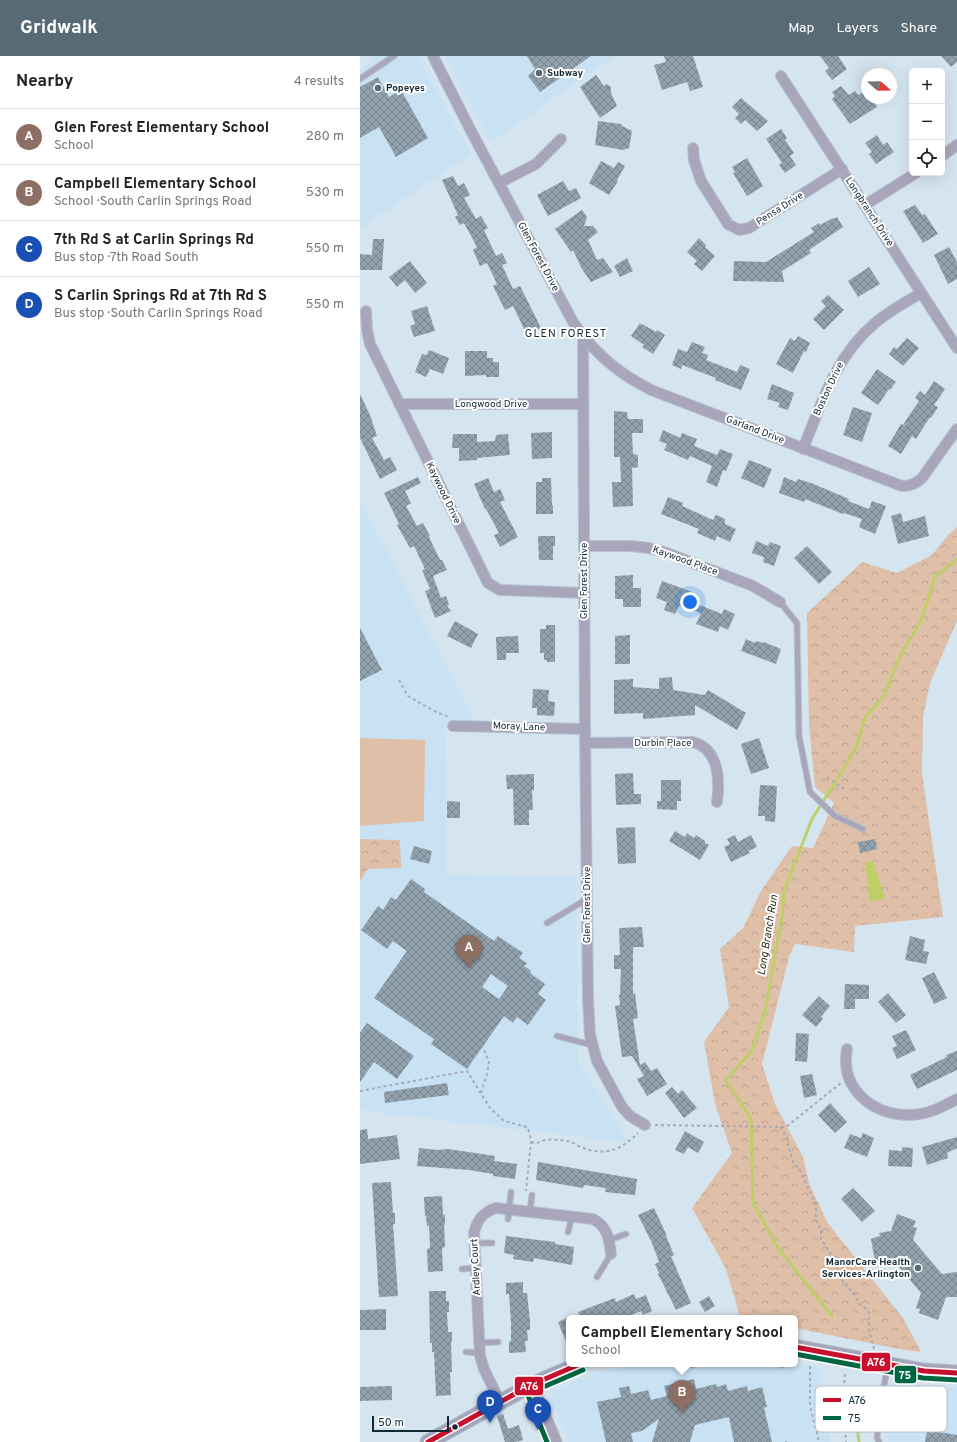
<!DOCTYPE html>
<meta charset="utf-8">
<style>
:root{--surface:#fff;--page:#f6f6f6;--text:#222;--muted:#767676;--line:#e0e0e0;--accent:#576a76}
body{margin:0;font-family:Overpass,sans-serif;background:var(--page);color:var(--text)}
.controls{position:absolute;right:12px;top:12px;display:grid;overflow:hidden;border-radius:6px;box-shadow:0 4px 16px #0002}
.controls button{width:36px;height:36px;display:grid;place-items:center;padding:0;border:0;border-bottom:1px solid var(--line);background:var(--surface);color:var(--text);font:20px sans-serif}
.compass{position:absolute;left:501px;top:12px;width:36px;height:36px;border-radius:50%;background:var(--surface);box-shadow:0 4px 16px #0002;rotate:110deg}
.scale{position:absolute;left:12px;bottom:10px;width:77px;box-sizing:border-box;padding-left:4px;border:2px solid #132835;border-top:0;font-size:11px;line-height:14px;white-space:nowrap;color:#132835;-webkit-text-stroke:3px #fff;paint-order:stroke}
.you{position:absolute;left:330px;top:546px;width:14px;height:14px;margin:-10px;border:3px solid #fff;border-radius:50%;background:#1a73e8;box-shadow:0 0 0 6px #1a73e833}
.badge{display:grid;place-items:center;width:26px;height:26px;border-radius:50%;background:var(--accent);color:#fff;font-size:13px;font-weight:700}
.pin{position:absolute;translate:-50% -33px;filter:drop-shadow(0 1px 2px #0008)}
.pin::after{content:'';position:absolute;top:21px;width:14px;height:12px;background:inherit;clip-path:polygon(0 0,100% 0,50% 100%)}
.popup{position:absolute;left:206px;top:1259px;width:232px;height:52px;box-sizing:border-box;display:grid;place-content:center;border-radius:6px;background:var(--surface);filter:drop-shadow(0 1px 3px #0005);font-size:13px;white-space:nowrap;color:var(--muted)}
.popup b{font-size:15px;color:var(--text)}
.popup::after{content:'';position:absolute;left:50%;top:100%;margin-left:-8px;border:8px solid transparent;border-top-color:var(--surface)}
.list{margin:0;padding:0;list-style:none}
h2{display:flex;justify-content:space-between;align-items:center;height:52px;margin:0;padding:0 16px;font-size:17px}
h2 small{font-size:13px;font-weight:400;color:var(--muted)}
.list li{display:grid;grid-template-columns:26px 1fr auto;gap:12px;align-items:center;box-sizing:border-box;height:56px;padding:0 16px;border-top:1px solid var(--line)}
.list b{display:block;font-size:15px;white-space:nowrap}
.list p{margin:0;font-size:13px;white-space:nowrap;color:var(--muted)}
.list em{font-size:13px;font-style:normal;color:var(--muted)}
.icon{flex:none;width:22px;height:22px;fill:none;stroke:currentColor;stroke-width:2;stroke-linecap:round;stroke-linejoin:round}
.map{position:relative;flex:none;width:597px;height:1386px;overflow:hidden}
header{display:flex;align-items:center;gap:24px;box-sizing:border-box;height:56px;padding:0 20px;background:var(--accent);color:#fff}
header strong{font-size:19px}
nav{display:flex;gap:22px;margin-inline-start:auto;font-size:14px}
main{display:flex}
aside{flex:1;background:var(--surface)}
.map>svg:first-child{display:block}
</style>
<header>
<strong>Gridwalk</strong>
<nav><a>Map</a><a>Layers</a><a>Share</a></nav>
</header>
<main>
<aside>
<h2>Nearby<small>4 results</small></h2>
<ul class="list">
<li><span class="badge" style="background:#8d6e63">A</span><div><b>Glen Forest Elementary School</b><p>School</p></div><em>280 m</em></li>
<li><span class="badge" style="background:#8d6e63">B</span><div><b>Campbell Elementary School</b><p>School · South Carlin Springs Road</p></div><em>530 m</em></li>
<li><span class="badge" style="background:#1a4fb4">C</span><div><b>7th Rd S at Carlin Springs Rd</b><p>Bus stop · 7th Road South</p></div><em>550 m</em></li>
<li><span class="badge" style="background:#1a4fb4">D</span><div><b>S Carlin Springs Rd at 7th Rd S</b><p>Bus stop · South Carlin Springs Road</p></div><em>550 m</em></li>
</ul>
</aside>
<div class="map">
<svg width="597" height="1386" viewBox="0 0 597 1386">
<defs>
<pattern id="forest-crowns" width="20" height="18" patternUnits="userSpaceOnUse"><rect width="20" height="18" fill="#dfbfa8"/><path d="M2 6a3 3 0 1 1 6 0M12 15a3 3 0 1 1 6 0" fill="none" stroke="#bea491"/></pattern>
<pattern id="building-cross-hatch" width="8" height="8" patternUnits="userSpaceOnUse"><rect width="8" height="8" fill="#91a2ad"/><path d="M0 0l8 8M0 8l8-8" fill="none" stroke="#75848e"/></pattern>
</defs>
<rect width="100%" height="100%" fill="#d5e5f0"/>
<path fill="#c8e2f4" d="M12,0H58L111,98L0,172V14L14,4Z
M85,0H255L131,86Z
M0,443L118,671H85L87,818L216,821L218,1004L269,1087L0,1054Z
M435,1307L459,1312L471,1386H208L191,1341L193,1336L211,1327L236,1318L274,1308H435Z
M531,1327L597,1332V1386H528Z"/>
<path fill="#dfbfa8" d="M0,682L65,684L64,765L0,770Z"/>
<path fill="url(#forest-crowns)" d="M597,471V565L570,627L563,661L562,717L583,861L495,870L494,896L435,888L429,901L402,1008L415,1048L443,1101L449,1127L467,1166L543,1262L561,1296L539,1293L435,1272V1262L380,1261L366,1213L332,1152L372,1097L355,1048L344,986L369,951L360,893L383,872L401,835L432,790L453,792L474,747L455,731L449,670L447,557L502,506L537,517L572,499L588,479Z
M0,783L40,784L41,812L8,813L0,825Z"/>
<path fill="#becf67" d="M513,805L525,842L510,846L505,806Z"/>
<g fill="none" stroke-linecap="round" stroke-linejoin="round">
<path stroke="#becf67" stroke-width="3" d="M472,1260L418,1192L393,1147L391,1063L366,1024L391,996L405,956L414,904L422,862L424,835L452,763L480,719L496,691L505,662L524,640L540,600L561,565L575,521L597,503
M493,1332L499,1386"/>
</g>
<path fill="url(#building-cross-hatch)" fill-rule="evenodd" d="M167,0H231L180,36L168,20L175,13Z
M304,0H333L343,31L330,35L327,26L302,34L294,9L306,6Z
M460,0H478L487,13L472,24L465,15L469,12Z
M581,0H597V6L591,11Z
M236,19L244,30L247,28L251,31V37L257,50L240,62L220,31Z
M18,21L29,41L41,34L68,82L36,101L19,71L0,82V31Z
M481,30L489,39L495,35L498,39L507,34V42H512L517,51L490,68L472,43L475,40L472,36Z
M381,42L408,65L397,75L385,64L381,68L375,62L379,58L372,51Z
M238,65L261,68L262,70L272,75L269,92L263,94L235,89Z
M421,73L427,82L425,84L434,97L430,100L436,109L425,117L419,109L422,107L406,83Z
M517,79L523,89L527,86L534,96L516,108L509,98L512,96L505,87Z
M387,102L403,130L387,140L373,117L375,116L372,111Z
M241,105L254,112L258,106L265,110L257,124L258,125L249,139L229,127Z
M93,120L98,130L104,127L110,139L104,142L116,163L121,160L128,172L124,174L136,200L142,197L147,207L142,209L153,233L160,230L181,272L167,279L153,250L145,254L133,230L137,228L127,207L120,210L113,194L117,191L104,167L100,169L95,161L98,159L82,124Z
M203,125L209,135L216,132L221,142L188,160L177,139Z
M555,149L562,159L565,158L578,178L563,187L543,155Z
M222,154L227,161L224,170H233L238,176L228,184L237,204L243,202L253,216L231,226L222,213L213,194L211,196L195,173Z
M477,161L483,171L449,194L451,197L422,215L424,226L373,225L374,205L406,206L454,176L451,172L459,167L460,169L473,162V163Z
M339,182L346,189L345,191L355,200L342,215L334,208L337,205L327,196Z
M13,183H24L22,214H0V198L12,199Z
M589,191L597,206V223L588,228L574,199Z
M267,202L273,215L260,221L254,210Z
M50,205L67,227L55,237L45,224L37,231L29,221Z
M509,211L520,228L498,241L488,225Z
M468,239L484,254L464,274L453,263L466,250L461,245Z
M67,250L75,275L54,281L50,270L55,268L51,255Z
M280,267L281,269L282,268L296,276L297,274L305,279L293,298L282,291L284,289L271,280Z
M438,280L450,287L446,296L444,295L433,317L416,308L430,282L435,285Z
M547,282L559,292L543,310L529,298L534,291L537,293Z
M332,286L345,291L342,297L348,299L346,304L377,316L380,309L390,313L381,334L355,324L356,322L322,309L321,313L312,309L318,293L327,296Z
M69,294L89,302L83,318L70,313L66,321L55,316L62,298L67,299Z
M105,295H127V302H133V306H139V321H126V319L105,320Z
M517,313L536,326L530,334L529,333L518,349L501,337Z
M574,325L585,333L574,349L578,351L571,362L570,361L556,383L552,380L541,398L528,390L541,368L545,369L544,367L559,345L555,342L560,335L565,339Z
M412,328L434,337L428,354L418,351L420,347L407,343Z
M0,338L10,359L17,380L12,382L24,404L30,401L37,414L20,423L0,382Z
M493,351L512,357L502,386L483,379Z
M254,355L267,356L268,363H283V377H272L273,398L278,399V411L272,412L273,450L253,451L252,426H261L260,401H254Z
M303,374L320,382L322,377L337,383L334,390L357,399L360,393L373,398L366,415L363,414L357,431L346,426L352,410L330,400L328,404L304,394L307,388L299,385Z
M192,376V402L172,403L171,377Z
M93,378H117V386L135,385L136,379L148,378L150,399L117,402V404L99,405V392H92Z
M389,404L412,413L404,432L381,422Z
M58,421L61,427L45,435L51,447L46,450L57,470L63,467L70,480L69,481L80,504H82L87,514L73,520L81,542L86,540L89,549L87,550L91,555L75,562L65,535L70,533L62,514L65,513L54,490L50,492L37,469L39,468L24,437Z
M424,421L436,426L438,423L451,427L489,443L488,445L509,453L512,445L526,450L515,478L499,471L502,463L484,457L483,458L445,443L444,446L419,437Z
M128,422L134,436L140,433L145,444L140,446L158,481L140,491L134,479L139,477L126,453H125L114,428Z
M182,422H191L192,449H193V458H176V426H182Z
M308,441L323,447L322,450L353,464L356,459L365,463V468L376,473L370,486L357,480L355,485L337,477L339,473L301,458Z
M541,457L543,466L565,460L569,480L538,488L531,460Z
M178,480H195V490H193V504H179Z
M396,485L408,490L410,486L421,490L414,510L403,506L404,501L392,497Z
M447,490L472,516L459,528L434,502Z
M273,519V532H281V551H263V543H255V520Z
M302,525L335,537L332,546L362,558L364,553L375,558L368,574L360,570L358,576L336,568L341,557L319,550L315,558L304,554L307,546L296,542Z
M95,565L118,578L111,592L87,580Z
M186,569H195V606H187V604H184V597H180V573H186Z
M0,572L22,614L0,625Z
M270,579V608H255V580Z
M158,580L159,597H146V604H137L136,581Z
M386,583L395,587L396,585L404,587V586L421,593L416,608L381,595Z
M312,621L313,634L345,639L348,634L386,657L377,674L335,649V659L283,663V657L254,658V624L273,623V631L299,633V622Z
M173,633L189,634L188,645L195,646L194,660L177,659V652H172Z
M399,682L409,712L391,718L381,688Z
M273,717L274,738H281V748L256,749L255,718Z
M174,718V734H172L173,754H169V769H154L153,733H147L146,719Z
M301,724H321V745H317V754L297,753V745H301Z
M400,729L417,730L415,766L405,765V760H398Z
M87,745L100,746V762H87Z
M275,771L276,807L258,808L256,772Z
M315,775L325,781L327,777L334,782L336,779L345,785V787L349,789L340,804L309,785Z
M375,779L378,786L391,779L397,791L388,795L390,797L371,806L364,791L370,788L367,783Z
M515,783L517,793L500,797L498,786Z
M54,790L72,795L69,808L50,803Z
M51,823L65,833L64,836L134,885L138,880L163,897L159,902L167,907L164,910L171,915L170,917L185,928L178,938L186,944L168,969L157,961L153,967L144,960L107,1013L71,988L74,983L14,942L47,895L33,885L27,893L1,874L18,850L23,854L31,841L36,844ZM131,918L148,930L139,943L122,931Z
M282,871L284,891H273V938L275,937L278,962L273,963L280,1009L285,1006L291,1015L297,1012L307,1028L287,1040L277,1023L284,1020L272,1000L262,1001L255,950L260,949L259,939H260L261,913H254V899H260L259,872Z
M550,880L565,884L563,895L569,896L566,908L545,904Z
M574,916L587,942L574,948L562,922Z
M485,928L509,929V943H495V953H484Z
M528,937L546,959L536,967L518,946Z
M459,940L470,950L461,961L463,963L456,971L442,959Z
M7,967L54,1000L37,1023L14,1006L0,1026V977Z
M546,974L556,994L537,1003L532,992L537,990L532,980Z
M436,977L449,978L447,1006L435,1005Z
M597,995V1014L557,1033L550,1019L587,1001L586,999Z
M452,1018L457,1039L444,1042L440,1020Z
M87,1027L89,1039L25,1047L24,1036Z
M312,1031L318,1038L322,1034L337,1052L324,1062L305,1037Z
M470,1047L487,1066L475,1077L458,1059Z
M7,1073L8,1083L37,1079L40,1103L0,1108V1074Z
M325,1075L344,1086L338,1097L328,1091L324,1098L315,1094Z
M503,1077L514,1082L507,1101L484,1092L490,1078L501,1082Z
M597,1081V1092L587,1097L588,1102L567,1109L562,1091Z
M542,1091L553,1092L552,1111L528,1110L529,1094L542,1095Z
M59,1092L78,1094L88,1093L135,1100L134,1105L157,1108L155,1123L133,1120V1118L109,1114L57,1110Z
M178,1106L277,1123L275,1139L245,1136L246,1132L224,1129L223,1132L176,1124Z
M31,1126L33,1157H35V1168H33L38,1240L19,1241L12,1127Z
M493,1132L515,1155L502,1166L481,1143Z
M82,1140L83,1159H85V1169H84L85,1191L82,1192L83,1215L68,1216L67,1193L70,1192L69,1170H67L66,1160H65L64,1141Z
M294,1152L307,1180H306L314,1199L311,1200L331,1247L316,1254L298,1218L299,1217L295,1208L299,1206L292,1187L278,1159Z
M537,1158L556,1165L553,1171L557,1172L553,1184L582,1218L597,1216V1241H586L578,1264L559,1257L560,1253L556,1252L561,1237L533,1204L515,1206L511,1183L520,1180L519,1177L531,1175Z
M146,1180L195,1186V1188L214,1191L212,1209L174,1202L173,1206L153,1203L154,1199L144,1197Z
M163,1226V1237H167L170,1265V1274H167L168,1285H165L166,1296L149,1297V1286L151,1285V1266L149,1238H146V1227Z
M69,1235H86V1245H89V1256H87L88,1276H92V1286H91L92,1316H90L91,1339L76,1340L74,1296H72V1287H70Z
M274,1238L276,1243L286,1239L292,1255L283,1259L281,1255L265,1262H221L218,1256L255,1242L256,1246Z
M349,1240L355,1250L345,1256L339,1246Z
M26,1253V1274H0V1254Z
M209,1261V1293L198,1266Z
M334,1323L336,1333L356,1328L357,1331L366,1328L368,1335L387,1330L388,1335L402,1331L407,1351L404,1352L412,1386H374L369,1361L335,1369L330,1386H292L299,1363L282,1375L271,1377L273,1386H246L237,1346L261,1341L259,1332L269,1330L271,1338L288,1334L291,1344L307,1340L304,1330Z
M32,1330V1344L0,1345V1331Z
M143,1358L148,1373L159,1369L163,1384L156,1386H145L137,1360Z
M567,1374L597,1379V1386H565Z"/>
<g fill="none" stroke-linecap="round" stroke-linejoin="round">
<defs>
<path id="service" d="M0,23L34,0
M420,546L437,567L439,680L450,736L475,760L503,773
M187,867L227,843
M197,980L232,989
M170,1155L172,1139
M148,1163L151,1136
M208,1176L212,1160
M249,1184L266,1178
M115,1187H132
M102,1213L116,1212
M237,1221L251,1198
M119,1287L138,1286
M106,1296L120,1297
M325,1308L333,1309
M422,1309V1308
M521,1345L537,1355
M519,1386L517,1382L521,1345L528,1309"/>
<path id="minor" d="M73,0L111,75L213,266L223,280L225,673L228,943L230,979L237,1005L262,1051L270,1060L285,1069
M421,20L597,292
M333,92L334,104L341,125L368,168L379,174L389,172L482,113
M582,100L597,89
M139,127L176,108L201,83
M505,149L556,117
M6,255L7,274L10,288L128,527L140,534L224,537
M223,280C245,306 261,318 291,334L542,430C550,430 556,428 562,422L597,373
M39,348H222
M443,393C462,346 475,301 515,267C529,255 546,246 561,237
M224,490H271L289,492L307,497L393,530L420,546
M93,670L225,673
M225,687L333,686C359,693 360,724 357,746
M487,993C480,1033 512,1059 550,1059C567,1059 582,1051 597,1043
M140,1346L124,1313L120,1300L114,1177C117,1164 123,1156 136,1152L233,1163C248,1171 249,1183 251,1198"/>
<path id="tertiary" d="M171,1329L195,1386"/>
<path id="secondary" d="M435,1291L564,1315L597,1317
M68,1386L171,1329L220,1308"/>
</defs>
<use href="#service" stroke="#b5c2cc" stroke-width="7"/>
<use href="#minor" stroke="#b5c2cc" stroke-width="12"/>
<use href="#tertiary" stroke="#b5c2cc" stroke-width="15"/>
<use href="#secondary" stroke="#b5c2cc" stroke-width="17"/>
<path stroke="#a5a9b8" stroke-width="2" stroke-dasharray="3 3" stroke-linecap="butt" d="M39,624L48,640L76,656L89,661
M467,721L485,734
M0,1035L107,1015L130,1052L144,1065L167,1071L170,1078L171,1086L166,1135
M121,1037L127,1018L129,1006L123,991
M295,1069L426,1071L481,1027
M420,1071L427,1081L428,1089L433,1106L441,1116L456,1149V1164L461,1174V1183L467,1192L474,1205L480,1222L487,1231L494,1237L498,1247L506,1253L509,1257V1275L514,1293
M171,1086C179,1088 178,1086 185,1084C189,1083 203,1084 207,1085C212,1085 217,1090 221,1091C245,1101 261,1094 278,1077
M450,1310V1349L459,1386
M485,1318L483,1337L494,1354V1358C490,1369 484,1373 486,1386
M426,1385V1386"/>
<use href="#service" stroke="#a9a5bb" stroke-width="5"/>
<use href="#minor" stroke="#a9a5bb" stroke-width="10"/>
<use href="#tertiary" stroke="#a9a5bb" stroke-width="13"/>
<use href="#secondary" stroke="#a5a4bb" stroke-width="15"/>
<defs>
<path id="bus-1" d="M435,1291L564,1315L597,1317
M68,1386L171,1329L220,1308"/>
<path id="bus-2" d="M435,1298L563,1322L597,1324
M165,1332L187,1386
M174,1335L223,1314"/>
</defs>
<use href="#bus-1" stroke="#fff" stroke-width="8"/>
<use href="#bus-2" stroke="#fff" stroke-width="8"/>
<use href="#bus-1" stroke="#c8102e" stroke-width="5"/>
<use href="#bus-2" stroke="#006641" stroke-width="5"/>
</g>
<g fill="#576a76" stroke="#fff" stroke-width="1.5">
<circle cx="179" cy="17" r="4"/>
<circle cx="18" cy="32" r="4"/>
<circle cx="558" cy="1212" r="4"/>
</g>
<circle fill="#132835" stroke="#fff" stroke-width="1.5" cx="95" cy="1371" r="3.5"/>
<g text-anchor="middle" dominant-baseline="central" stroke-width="4" stroke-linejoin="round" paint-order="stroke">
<g font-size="10" font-weight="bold" fill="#132835" stroke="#fff" text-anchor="start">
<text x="187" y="17">Subway</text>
<text x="26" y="32">Popeyes</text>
<text x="550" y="1206" text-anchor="end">ManorCare Health<tspan x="550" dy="12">Services-Arlington</tspan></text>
</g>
<g font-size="10" fill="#132835" stroke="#fff">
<text transform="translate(420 153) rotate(-32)">Pensa Drive</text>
<text transform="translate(509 156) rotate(57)">Longbranch Drive</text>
<text transform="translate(178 201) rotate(62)">Glen Forest Drive</text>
<text transform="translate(469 333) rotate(-65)">Boston Drive</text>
<text x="131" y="348">Longwood Drive</text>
<text transform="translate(395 374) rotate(21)">Garland Drive</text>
<text transform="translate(83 437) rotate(64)">Kaywood Drive</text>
<text transform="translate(325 505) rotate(20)">Kaywood Place</text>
<text transform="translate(224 525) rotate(-90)">Glen Forest Drive</text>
<text transform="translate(159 671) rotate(2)">Moray Lane</text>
<text x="303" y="687">Durbin Place</text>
<text transform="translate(227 849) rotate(-90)">Glen Forest Drive</text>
<text transform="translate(116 1211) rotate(-93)">Ardley Court</text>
</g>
<g font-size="11" letter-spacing="1" fill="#132835" stroke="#fff">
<text x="206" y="278">GLEN FOREST</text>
</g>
<g font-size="11" font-style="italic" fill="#2a2d16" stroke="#fff">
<text transform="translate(408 879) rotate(-81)">Long Branch Run</text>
</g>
</g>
<rect x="455" y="1330" width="132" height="46" rx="6" fill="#fff" stroke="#b8bec2" stroke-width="1"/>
<rect x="463" y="1342" width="18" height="4" fill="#c8102e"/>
<rect x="463" y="1360" width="18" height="4" fill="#006641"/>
<g font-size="11" fill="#132835">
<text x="488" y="1348">A76</text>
<text x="488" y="1366">75</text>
</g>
<g stroke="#fff" stroke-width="1.5">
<rect x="501" y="1296" width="30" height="20" rx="4" fill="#c8102e"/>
<rect x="534" y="1309" width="23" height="19" rx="4" fill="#006641"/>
<rect x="154" y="1320" width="30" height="20" rx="4" fill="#c8102e"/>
</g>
<g font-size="11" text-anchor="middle" font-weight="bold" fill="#fff">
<text x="516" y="1310">A76</text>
<text x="545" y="1323">75</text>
<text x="169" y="1334">A76</text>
</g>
</svg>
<div class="controls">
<button>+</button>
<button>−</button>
<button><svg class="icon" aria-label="locate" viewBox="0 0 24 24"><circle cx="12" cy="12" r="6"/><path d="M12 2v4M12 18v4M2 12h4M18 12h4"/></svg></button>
</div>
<svg class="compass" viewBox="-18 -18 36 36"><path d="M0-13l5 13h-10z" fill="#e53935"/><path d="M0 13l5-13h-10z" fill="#767676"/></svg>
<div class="scale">50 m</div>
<div class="you"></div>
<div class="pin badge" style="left:109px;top:912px;background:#8d6e63">A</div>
<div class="pin badge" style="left:322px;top:1357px;background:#8d6e63">B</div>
<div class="popup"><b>Campbell Elementary School</b>School</div>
<div class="pin badge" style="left:178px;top:1374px;background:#1a4fb4">C</div>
<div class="pin badge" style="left:130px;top:1367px;background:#1a4fb4">D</div>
</div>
</main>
